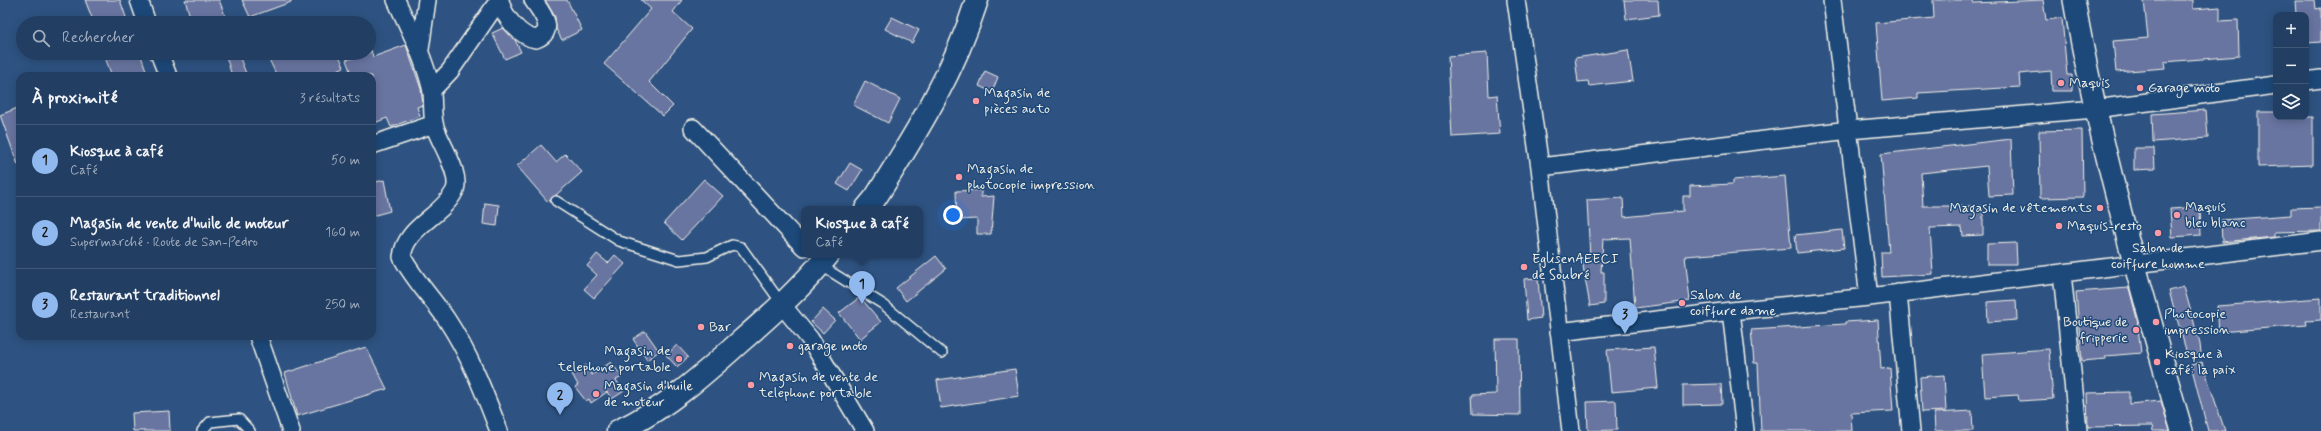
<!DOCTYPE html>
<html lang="fr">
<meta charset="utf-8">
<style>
:root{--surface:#223e62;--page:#2a4568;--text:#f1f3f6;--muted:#a2aebe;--line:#3f5777;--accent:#90b9f0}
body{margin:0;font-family:Mynerve,sans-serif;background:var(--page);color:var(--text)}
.controls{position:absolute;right:12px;top:12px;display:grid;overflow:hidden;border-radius:8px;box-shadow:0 2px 10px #0003}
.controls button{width:36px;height:36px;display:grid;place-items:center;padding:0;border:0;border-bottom:1px solid var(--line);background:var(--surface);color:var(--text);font:20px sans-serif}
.you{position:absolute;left:953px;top:215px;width:14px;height:14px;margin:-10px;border:3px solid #fff;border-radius:50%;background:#1a73e8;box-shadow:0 0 0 6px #1a73e833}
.badge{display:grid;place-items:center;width:26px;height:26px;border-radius:50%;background:var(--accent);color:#111;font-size:13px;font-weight:700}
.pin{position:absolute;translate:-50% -33px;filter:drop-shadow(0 1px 2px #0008)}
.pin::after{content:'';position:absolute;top:21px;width:14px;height:12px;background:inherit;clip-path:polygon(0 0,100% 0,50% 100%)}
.popup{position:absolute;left:801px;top:206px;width:122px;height:52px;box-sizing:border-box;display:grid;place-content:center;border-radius:8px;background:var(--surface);filter:drop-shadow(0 1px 3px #0005);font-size:13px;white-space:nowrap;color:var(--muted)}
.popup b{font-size:15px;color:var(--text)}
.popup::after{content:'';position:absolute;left:50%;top:100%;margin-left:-8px;border:8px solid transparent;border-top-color:var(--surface)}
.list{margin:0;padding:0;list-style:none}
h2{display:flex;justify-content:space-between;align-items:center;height:52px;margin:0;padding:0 16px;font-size:17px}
h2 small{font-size:13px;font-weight:400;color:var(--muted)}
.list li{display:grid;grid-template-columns:26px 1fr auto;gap:12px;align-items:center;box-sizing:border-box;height:72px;padding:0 16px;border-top:1px solid var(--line)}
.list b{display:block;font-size:15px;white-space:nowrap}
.list p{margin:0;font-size:13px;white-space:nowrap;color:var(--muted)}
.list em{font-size:13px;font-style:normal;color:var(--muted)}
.icon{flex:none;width:22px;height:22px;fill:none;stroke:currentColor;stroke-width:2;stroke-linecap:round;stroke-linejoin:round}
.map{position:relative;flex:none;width:2321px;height:431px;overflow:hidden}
.search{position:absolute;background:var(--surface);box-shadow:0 2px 10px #0003;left:16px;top:16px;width:360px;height:44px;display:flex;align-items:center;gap:10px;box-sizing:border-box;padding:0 14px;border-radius:22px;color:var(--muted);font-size:15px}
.panel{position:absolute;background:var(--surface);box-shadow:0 2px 10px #0003;left:16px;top:72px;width:360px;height:268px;border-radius:12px}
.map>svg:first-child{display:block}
</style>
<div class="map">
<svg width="2321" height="431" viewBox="0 0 2321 431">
<rect width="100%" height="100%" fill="#2e5382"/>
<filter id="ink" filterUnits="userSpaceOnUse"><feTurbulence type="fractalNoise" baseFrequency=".025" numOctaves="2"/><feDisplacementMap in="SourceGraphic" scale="8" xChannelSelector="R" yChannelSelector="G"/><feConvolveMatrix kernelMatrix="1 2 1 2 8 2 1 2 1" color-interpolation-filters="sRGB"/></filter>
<g filter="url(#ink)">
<path fill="#6975a1" stroke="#f4f1e8" d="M85,0H120L128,23H94Z
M185,0H219L228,23H192Z
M242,0H291V2L250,17Z
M545,0H567L582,30L562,40L556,29L555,17Z
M641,0H682L673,12L692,29L649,82L673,106L663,116L604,64L651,9Z
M1624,0H1658L1659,15L1626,19Z
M1933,0H1973V3L2043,0L2046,20L2062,18L2067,75H2072V91H2052L2051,71L2019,74L2020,87L1918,93V98L1882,101L1876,23L1934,18Z
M2144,0H2193V9L2220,7V21L2238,20L2239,56L2164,62L2165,68L2116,72L2113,41L2148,38Z
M2295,0H2315L2316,9L2321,8V42L2306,43V15H2296Z
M892,17L919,30L912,43L885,29Z
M503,28L515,40L521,52L505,59L492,33Z
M406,45L421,89L423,105L417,107L420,116L391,127L387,118L372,124V76H352L346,60L369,53L371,50L373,57Z
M1628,50L1633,81L1589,86L1588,81L1578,82L1575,58Z
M124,53H140L148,76H112L106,60Z
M225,53H238L247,76H232Z
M266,53H338L344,67L324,76H277Z
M1487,53L1489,96L1497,95L1500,134L1452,137L1448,56Z
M985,71L998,77L992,92L979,86Z
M865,81L900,99L888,123L853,105Z
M20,107V164L18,165L0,115Z
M2206,110L2208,138L2153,142L2152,114Z
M2258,112H2276V117H2313V165L2258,167Z
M2082,130L2083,197L2040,198L2039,131Z
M2011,139L2013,195L1989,196L1987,166L1921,173L1923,206H1983V235L1963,236L1962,227L1930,228L1933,274L1882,277L1881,252H1889L1881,154Z
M541,145L556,162L565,154L582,172L548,202L517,166Z
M2134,148H2154L2155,169L2134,170Z
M850,163L862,170L849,191L837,184Z
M1785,176L1791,248L1685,256L1690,301L1635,308L1630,238L1603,239L1601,272H1604V304L1590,306L1582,260L1590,258L1587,200L1623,198L1624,217L1683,211V196H1690V186L1733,184V180Z
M704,179L723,196L682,240L664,223Z
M384,180L390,211L372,216V183Z
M981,190V197L994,196L991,234H977V219L957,220L956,191Z
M485,203L499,205L497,226L483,224Z
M2200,207L2201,235L2172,237L2170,209Z
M2321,207V231L2274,232V237L2222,242L2221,220L2291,215V208Z
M1842,230L1844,248L1797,253L1795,235Z
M2016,243L2017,264H1987V244Z
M597,254L608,263L615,255L625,264L594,298L584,289L597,275L587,266Z
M936,256L946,269L906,301L896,288Z
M1538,278L1541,318L1527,320L1524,279Z
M2184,287L2200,344L2201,353L2188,357L2169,291Z
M2129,288L2137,319L2141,353L2106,356V359L2082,361L2076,292Z
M860,297L881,322L860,339L839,313Z
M2321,298V320L2306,321L2307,325L2219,332L2217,306Z
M2016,300L2017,320L1988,322L1987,302Z
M823,309L835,320L823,333L811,322Z
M1878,320L1881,369L1890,368L1893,411L1851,413L1852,431H1761L1758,363H1754L1751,330L1845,324V322Z
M645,331L659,351L647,360L633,339Z
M1495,339H1519L1520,415L1473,414L1472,395L1496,394Z
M677,345L688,357L677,367L666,355Z
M366,347L387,389L297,416L285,373Z
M1654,347L1658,388L1611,392L1607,350Z
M2049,349L2053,399L2019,401L2018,395L1985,397L1982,354Z
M611,362L622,377L616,380L624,391L612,399L607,392L591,403L589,399L586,401L575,387L578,385L572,374L586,365L592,375Z
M2202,362L2225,431H2208L2191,365Z
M1015,369L1019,396L941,408L937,380Z
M1944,375L1946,411L1922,412L1920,377Z
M1721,384L1722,404L1683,405V385Z
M2129,392V404L2161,401L2170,431H2153L2152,426L2088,427L2087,393Z
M1616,401L1617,430L1588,431L1587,402Z
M169,411L170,431H133L132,413Z
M1972,411L1973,431H1935L1934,413Z"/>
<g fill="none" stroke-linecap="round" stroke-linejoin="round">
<defs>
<path id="service" d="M556,201L619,241L679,260L707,257L732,245L741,247L782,304
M820,265L884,305L942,353
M202,431L210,422L239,419L250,431"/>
<path id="minor" d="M139,0L147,23
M396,0C410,30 423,55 431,87C434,100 431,114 435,127C440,143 463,176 454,192C441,217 405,227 402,257C414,280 433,299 447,320C470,355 484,392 499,431
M500,0C503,16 520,37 536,39C557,31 542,13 533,0
M1516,0L1540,167L1571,431
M1832,0L1869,297
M420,49L427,0
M159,53L168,76
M2306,81L2321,79
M432,90L450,71L499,0
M693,128L804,247
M372,145L434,124
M1540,167L1849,130L2095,109L2276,85
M2062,273L2078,431
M1898,293L1911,431
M782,305L810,339L865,431
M1731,311L1745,431
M1559,332L1731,311L1869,297L2321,241
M258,336L291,431"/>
<path id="tertiary" d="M2074,0C2099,146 2141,289 2182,431"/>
<path id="primary" d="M866,209L876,197C916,133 954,73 977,0
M618,431C664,410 703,375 741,341C772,314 802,287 828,255"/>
</defs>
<use href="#service" stroke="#f4f1e8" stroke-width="12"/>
<use href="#minor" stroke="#f4f1e8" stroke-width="20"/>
<use href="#tertiary" stroke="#f4f1e8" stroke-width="24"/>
<use href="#primary" stroke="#f4f1e8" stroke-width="25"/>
<use href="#service" stroke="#1f4a7a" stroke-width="9"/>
<use href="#minor" stroke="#1f4a7a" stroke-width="17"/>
<use href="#tertiary" stroke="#1f4a7a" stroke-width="21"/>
<use href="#primary" stroke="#1f4a7a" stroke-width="22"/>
</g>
</g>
<g fill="#ff9aa2" stroke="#1f4a7a" stroke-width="1.5">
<circle cx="2061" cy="83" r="4"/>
<circle cx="2140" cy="88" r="4"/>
<circle cx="976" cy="101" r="4"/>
<circle cx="959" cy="177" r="4"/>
<circle cx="2100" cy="208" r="4"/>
<circle cx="2177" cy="215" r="4"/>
<circle cx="2059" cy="226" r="4"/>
<circle cx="2158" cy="233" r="4"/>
<circle cx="1524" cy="267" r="4"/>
<circle cx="1682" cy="303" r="4"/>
<circle cx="2156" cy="322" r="4"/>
<circle cx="701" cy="327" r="4"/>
<circle cx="2136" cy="330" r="4"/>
<circle cx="790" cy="346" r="4"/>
<circle cx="679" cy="359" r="4"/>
<circle cx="2157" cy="362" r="4"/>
<circle cx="751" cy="385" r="4"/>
<circle cx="596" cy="394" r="4"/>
</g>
<g text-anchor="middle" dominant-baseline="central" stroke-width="3" stroke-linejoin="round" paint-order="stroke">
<g font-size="14" fill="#f4f1e8" stroke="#1f4a7a" text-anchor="start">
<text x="2069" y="83">Maquis</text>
<text x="2148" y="88">Garage moto</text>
<text x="984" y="93">Magasin de<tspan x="984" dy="16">pièces auto</tspan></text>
<text x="967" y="169">Magasin de<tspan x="967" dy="16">photocopie impression</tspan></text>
<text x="2185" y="207">Maquis<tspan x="2185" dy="16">bleu blanc</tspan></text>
<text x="2092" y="208" text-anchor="end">Magasin de vêtements</text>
<text x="2067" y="226">Maquis-resto</text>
<text x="2158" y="248" text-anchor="middle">Salon de<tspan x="2158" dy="16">coiffure homme</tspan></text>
<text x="1532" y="259">EglisenAEECI<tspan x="1532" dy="16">de Soubré</tspan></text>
<text x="1690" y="295">Salon de<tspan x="1690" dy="16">coiffure dame</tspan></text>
<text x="2164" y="314">Photocopie<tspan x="2164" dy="16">impression</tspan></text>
<text x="2128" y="322" text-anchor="end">Boutique de<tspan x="2128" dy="16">fripperie</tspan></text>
<text x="709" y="327">Bar</text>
<text x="798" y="346">garage moto</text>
<text x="671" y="351" text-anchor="end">Magasin de<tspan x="671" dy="16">telephone portable</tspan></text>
<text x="2165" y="354">Kiosque à<tspan x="2165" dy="16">café: la paix</tspan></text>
<text x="759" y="377">Magasin de vente de<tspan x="759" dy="16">telephone portable</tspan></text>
<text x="604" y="386">Magasin d'huile<tspan x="604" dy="16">de moteur</tspan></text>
</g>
</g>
</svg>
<div class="controls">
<button>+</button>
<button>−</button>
<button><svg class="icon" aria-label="layers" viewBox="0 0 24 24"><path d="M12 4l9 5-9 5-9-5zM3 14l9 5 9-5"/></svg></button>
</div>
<div class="you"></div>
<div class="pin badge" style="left:862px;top:304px">1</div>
<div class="popup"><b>Kiosque à café</b>Café</div>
<div class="pin badge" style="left:560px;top:415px">2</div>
<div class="pin badge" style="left:1625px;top:334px">3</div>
<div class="search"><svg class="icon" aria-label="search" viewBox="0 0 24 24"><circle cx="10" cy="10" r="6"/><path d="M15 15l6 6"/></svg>Rechercher</div>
<section class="panel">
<h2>À proximité<small>3 résultats</small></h2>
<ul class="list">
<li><span class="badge">1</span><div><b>Kiosque à café</b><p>Café</p></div><em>50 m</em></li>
<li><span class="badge">2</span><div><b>Magasin de vente d'huile de moteur</b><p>Supermarché · Route de San-Pedro</p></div><em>160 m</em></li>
<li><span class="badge">3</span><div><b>Restaurant traditionnel</b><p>Restaurant</p></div><em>250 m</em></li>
</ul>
</section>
</div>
